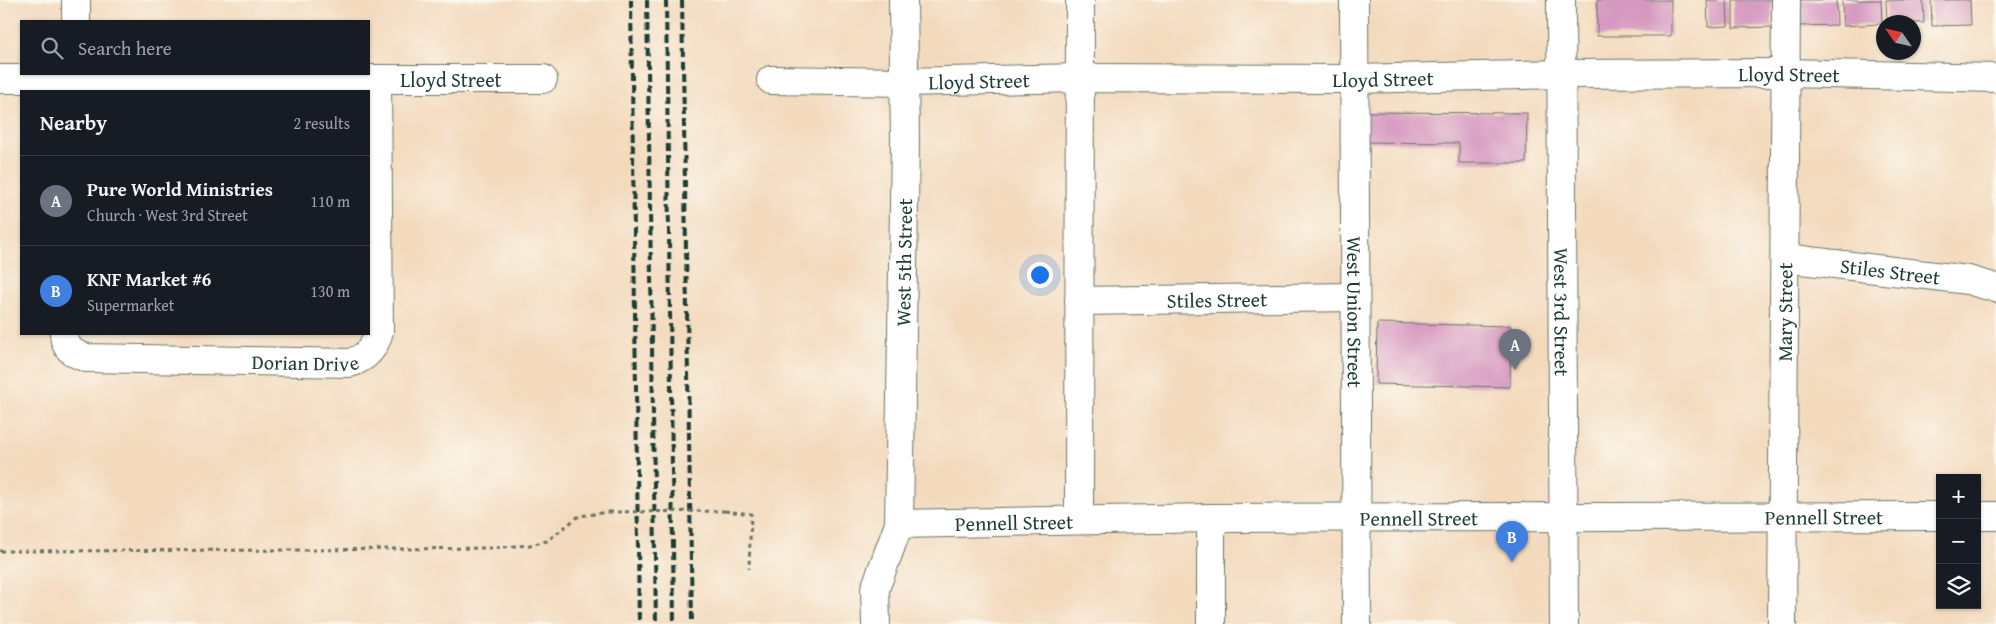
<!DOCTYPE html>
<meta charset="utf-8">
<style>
:root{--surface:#171b24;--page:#20242c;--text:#f1f3f6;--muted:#9ea1a6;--line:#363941;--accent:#7c3aed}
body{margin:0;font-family:"Gentium Book Plus",serif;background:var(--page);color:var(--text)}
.controls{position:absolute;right:15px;bottom:15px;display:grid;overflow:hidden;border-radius:0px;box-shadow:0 1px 4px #0004}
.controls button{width:45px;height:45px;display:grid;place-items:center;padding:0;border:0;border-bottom:1px solid var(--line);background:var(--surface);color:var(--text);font:25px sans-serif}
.compass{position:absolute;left:1876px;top:15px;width:45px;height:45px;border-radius:50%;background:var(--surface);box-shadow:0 1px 4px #0004;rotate:304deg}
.you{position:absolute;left:1039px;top:274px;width:18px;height:18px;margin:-12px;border:4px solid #fff;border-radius:50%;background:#1a73e8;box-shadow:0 0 0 8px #1a73e833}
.badge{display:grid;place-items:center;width:32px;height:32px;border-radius:50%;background:var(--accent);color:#fff;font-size:16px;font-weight:700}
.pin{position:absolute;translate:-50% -41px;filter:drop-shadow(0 1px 2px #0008)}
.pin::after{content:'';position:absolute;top:26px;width:18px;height:15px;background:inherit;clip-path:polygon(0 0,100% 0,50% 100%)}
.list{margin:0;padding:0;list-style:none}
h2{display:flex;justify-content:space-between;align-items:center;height:65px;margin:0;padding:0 20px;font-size:21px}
h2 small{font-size:16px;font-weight:400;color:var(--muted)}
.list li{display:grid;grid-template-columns:32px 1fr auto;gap:15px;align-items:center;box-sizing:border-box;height:90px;padding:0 20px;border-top:1px solid var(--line)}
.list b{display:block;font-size:19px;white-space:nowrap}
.list p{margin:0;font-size:16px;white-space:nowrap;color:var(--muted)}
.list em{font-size:16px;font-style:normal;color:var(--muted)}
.icon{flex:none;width:28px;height:28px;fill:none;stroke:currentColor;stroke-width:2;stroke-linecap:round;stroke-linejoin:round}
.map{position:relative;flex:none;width:1996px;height:624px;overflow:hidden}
.search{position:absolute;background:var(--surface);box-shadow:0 1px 4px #0004;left:20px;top:20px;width:350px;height:55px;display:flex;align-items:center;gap:12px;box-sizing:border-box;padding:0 18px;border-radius:0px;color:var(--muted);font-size:19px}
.panel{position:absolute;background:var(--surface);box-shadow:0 1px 4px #0004;left:20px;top:90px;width:350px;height:245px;border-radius:0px}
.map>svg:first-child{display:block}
</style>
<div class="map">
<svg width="1996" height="624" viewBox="0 0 1996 624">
<rect width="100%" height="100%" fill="#fbf7ec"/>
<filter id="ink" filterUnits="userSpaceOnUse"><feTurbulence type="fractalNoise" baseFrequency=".02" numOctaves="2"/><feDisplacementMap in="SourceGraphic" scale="10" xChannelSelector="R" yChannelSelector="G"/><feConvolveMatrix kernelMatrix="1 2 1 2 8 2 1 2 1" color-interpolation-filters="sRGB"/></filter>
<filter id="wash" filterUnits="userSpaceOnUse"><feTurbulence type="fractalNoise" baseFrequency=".0096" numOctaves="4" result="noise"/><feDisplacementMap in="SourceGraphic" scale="20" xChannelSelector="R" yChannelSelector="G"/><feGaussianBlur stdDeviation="1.12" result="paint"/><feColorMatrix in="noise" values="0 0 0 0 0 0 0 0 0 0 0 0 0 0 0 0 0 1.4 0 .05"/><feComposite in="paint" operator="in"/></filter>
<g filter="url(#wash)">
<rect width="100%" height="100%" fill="#f3dabd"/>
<g id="blocks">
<path fill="#d697c0" d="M1597,0H1671V36H1597Z
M1707,0H1727L1728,26L1708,27Z
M1733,0H1772V27L1733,28Z
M1798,0H1836L1837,25L1798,26Z
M1842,0H1881L1882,24L1843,26Z
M1886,0H1923L1924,23L1887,22Z
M1931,0H1970L1971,25L1932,26Z
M1364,112L1527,113L1526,163H1459V143L1363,142Z
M1377,323L1511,326L1510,387L1376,384Z"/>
</g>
</g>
<g filter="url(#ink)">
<use href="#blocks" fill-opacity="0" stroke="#697464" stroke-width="1"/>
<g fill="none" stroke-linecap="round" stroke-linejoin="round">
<defs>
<g id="minor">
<path d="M76,0V21"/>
<path id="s1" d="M1354,0L1357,624"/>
<path id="s2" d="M1561,0L1564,624"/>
<path id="s3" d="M0,79H543"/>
<path id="s4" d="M771,80L904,82L1082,78L1355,79L1561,74L1786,73L1996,78"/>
<path id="s5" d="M1785,258L1968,280L1996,288"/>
<path id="s6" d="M1079,301L1354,297"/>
<path id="s7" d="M64,334C65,349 73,354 87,358L350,363C366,358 375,348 379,331L377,79"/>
<path d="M1977,516H1996"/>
<path d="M1079,520L1080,0"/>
<path id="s8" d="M899,524L1211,518L1940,516"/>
<path id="s9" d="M876,624L875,589L899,524L905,141L903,0"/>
<path d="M1211,624V518"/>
<path id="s10" d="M1782,624L1786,0"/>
</g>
</defs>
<use href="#minor" stroke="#697464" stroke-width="30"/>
<path stroke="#697464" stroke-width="3" stroke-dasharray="4 4" stroke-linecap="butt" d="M725,511L751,514L749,569
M0,551L309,550L489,548L530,545L547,541L579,516L609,512"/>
<use href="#minor" stroke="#fff" stroke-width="28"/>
<path stroke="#1f3d34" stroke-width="4" stroke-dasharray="8 4" stroke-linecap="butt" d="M631,0L639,624
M647,0L656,624
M666,0L674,624
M682,0L692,624"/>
<path stroke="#697464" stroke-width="3" stroke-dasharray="4 4" stroke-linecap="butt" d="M609,512L725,511"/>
</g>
</g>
<g text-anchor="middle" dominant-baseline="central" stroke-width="4" stroke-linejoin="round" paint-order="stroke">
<g font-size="20" fill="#1f3d34" stroke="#fbf7ec">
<text stroke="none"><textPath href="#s4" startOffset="1018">Lloyd Street</textPath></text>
<text stroke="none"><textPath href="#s4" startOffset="612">Lloyd Street</textPath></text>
<text stroke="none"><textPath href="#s3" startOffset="451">Lloyd Street</textPath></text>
<text stroke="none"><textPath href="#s4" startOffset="208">Lloyd Street</textPath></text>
<text stroke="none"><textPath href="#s9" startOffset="366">West 5th Street</textPath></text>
<text stroke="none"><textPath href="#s5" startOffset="106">Stiles Street</textPath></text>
<text stroke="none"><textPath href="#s6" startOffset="138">Stiles Street</textPath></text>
<text stroke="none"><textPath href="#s1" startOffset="312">West Union Street</textPath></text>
<text stroke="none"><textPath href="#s2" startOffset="312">West 3rd Street</textPath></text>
<text stroke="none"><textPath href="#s10" startOffset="312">Mary Street</textPath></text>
<text stroke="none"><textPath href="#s7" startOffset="254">Dorian Drive</textPath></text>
<text stroke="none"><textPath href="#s8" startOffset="925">Pennell Street</textPath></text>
<text stroke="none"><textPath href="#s8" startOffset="520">Pennell Street</textPath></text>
<text stroke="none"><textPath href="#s8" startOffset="115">Pennell Street</textPath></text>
</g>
</g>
</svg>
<div class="controls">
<button>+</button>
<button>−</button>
<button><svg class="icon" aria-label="layers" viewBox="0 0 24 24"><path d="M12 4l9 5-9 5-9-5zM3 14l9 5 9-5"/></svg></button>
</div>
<svg class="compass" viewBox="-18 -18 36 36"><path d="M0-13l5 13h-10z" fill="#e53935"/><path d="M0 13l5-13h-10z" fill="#9ea1a6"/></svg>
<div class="you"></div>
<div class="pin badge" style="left:1515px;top:370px;background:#6b7280">A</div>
<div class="pin badge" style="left:1512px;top:562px;background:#3f7fe0">B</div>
<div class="search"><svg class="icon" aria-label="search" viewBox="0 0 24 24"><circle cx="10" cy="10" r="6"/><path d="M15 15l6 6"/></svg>Search here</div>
<section class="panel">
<h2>Nearby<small>2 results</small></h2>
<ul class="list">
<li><span class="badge" style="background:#6b7280">A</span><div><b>Pure World Ministries</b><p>Church · West 3rd Street</p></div><em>110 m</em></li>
<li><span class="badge" style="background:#3f7fe0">B</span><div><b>KNF Market #6</b><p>Supermarket</p></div><em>130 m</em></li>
</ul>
</section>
</div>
